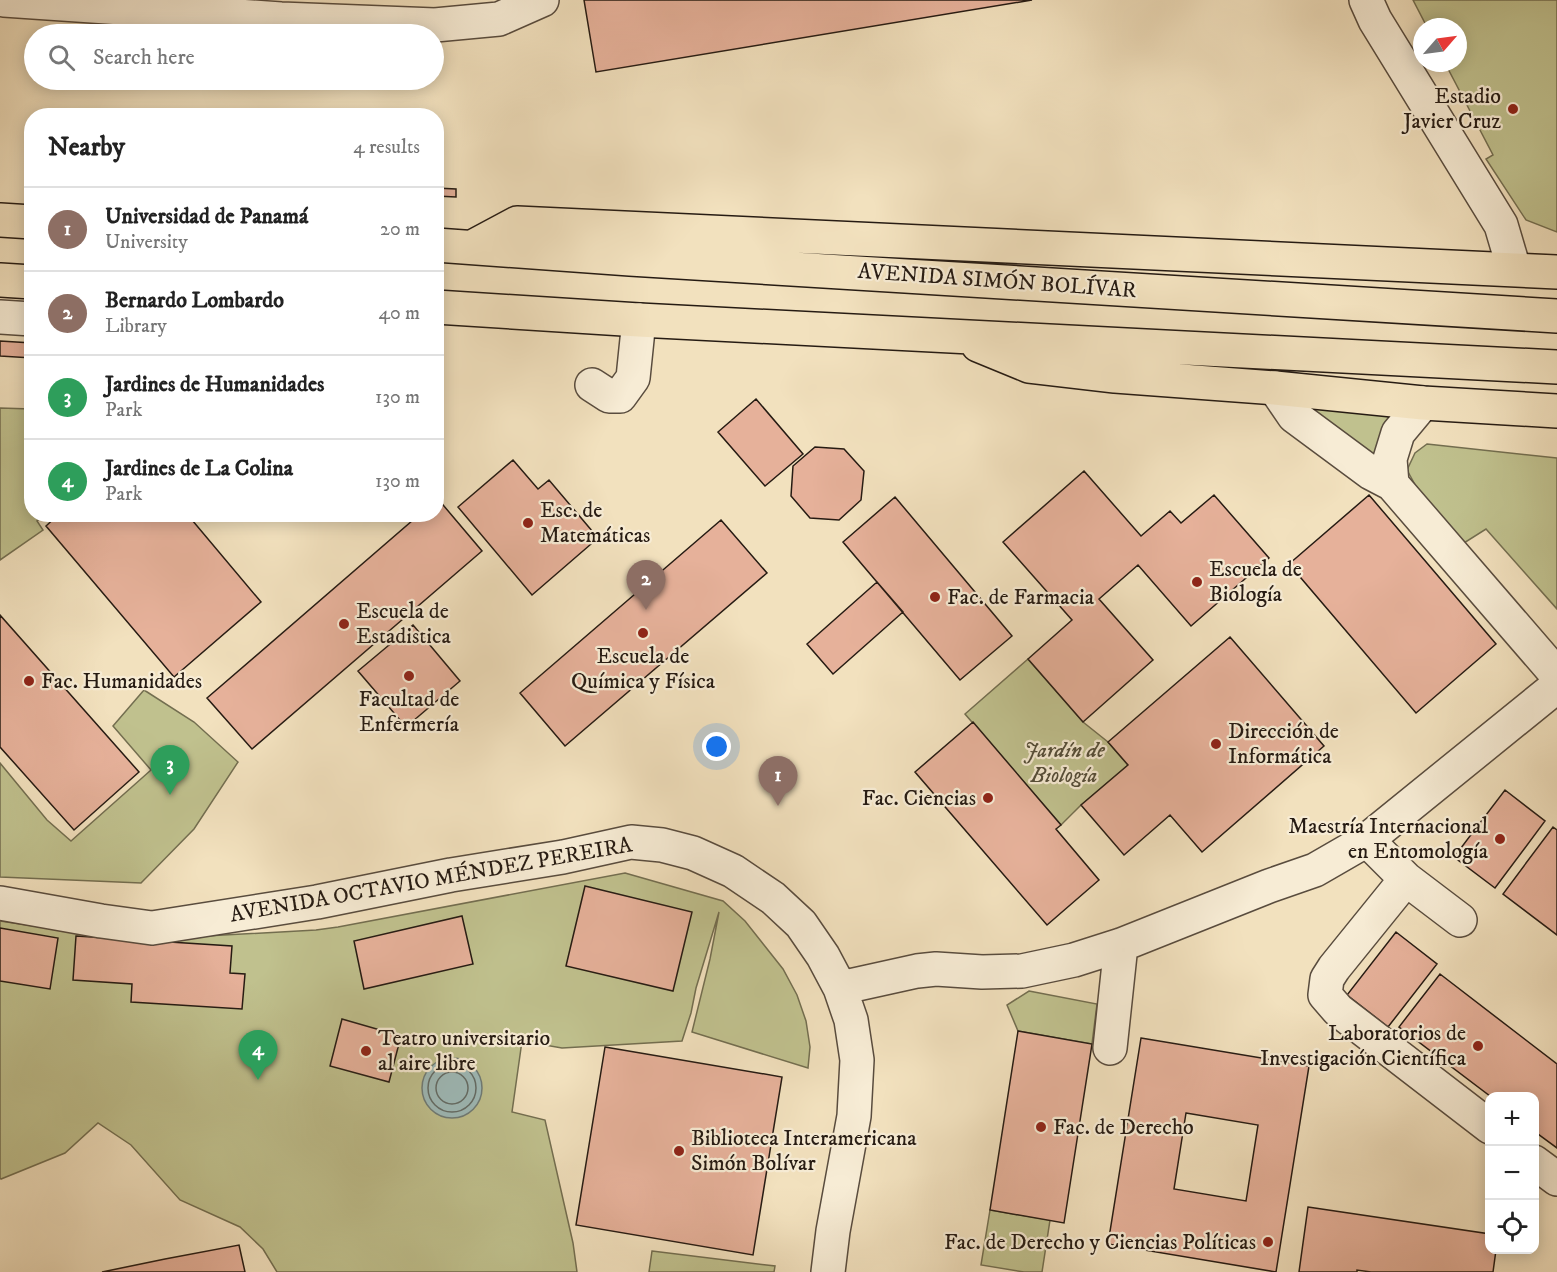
<!DOCTYPE html>
<meta charset="utf-8">
<style>
:root{--surface:#fff;--page:#f6f6f6;--text:#222;--muted:#767676;--line:#e0e0e0;--accent:#1a73e8}
body{margin:0;font-family:"IM FELL DW Pica",serif;background:var(--page);color:var(--text)}
.controls{position:absolute;right:18px;bottom:18px;display:grid;overflow:hidden;border-radius:12px;box-shadow:0 3px 15px #0003}
.controls button{width:54px;height:54px;display:grid;place-items:center;padding:0;border:0;border-bottom:2px solid var(--line);background:var(--surface);color:var(--text);font:30px sans-serif}
.compass{position:absolute;left:1413px;top:18px;width:54px;height:54px;border-radius:50%;background:var(--surface);box-shadow:0 3px 15px #0003;rotate:62deg}
.you{position:absolute;left:717px;top:747px;width:21px;height:21px;margin:-15px;border:4px solid #fff;border-radius:50%;background:#1a73e8;box-shadow:0 0 0 9px #1a73e833}
.badge{display:grid;place-items:center;width:39px;height:39px;border-radius:50%;background:var(--accent);color:#fff;font-size:20px;font-weight:700}
.pin{position:absolute;translate:-50% -50px;filter:drop-shadow(0 2px 3px #0008)}
.pin::after{content:'';position:absolute;top:32px;width:21px;height:18px;background:inherit;clip-path:polygon(0 0,100% 0,50% 100%)}
.list{margin:0;padding:0;list-style:none}
h2{display:flex;justify-content:space-between;align-items:center;height:78px;margin:0;padding:0 24px;font-size:26px}
h2 small{font-size:20px;font-weight:400;color:var(--muted)}
.list li{display:grid;grid-template-columns:39px 1fr auto;gap:18px;align-items:center;box-sizing:border-box;height:84px;padding:0 24px;border-top:2px solid var(--line)}
.list b{display:block;font-size:22px;white-space:nowrap}
.list p{margin:0;font-size:20px;white-space:nowrap;color:var(--muted)}
.list em{font-size:20px;font-style:normal;color:var(--muted)}
.icon{flex:none;width:33px;height:33px;fill:none;stroke:currentColor;stroke-width:2;stroke-linecap:round;stroke-linejoin:round}
.map{position:relative;flex:none;width:1557px;height:1272px;overflow:hidden}
.search{position:absolute;background:var(--surface);box-shadow:0 3px 15px #0003;left:24px;top:24px;width:420px;height:66px;display:flex;align-items:center;gap:15px;box-sizing:border-box;padding:0 21px;border-radius:33px;color:var(--muted);font-size:22px}
.panel{position:absolute;background:var(--surface);box-shadow:0 3px 15px #0003;left:24px;top:108px;width:420px;height:414px;border-radius:24px}
.map>svg:first-child{display:block}
</style>
<div class="map">
<svg width="1557" height="1272" viewBox="0 0 1557 1272">
<rect width="100%" height="100%" fill="#f2e1be"/>
<filter id="stains"><feTurbulence type="fractalNoise" baseFrequency=".00333" numOctaves="4"/><feColorMatrix values="0 0 0 0 .2 0 0 0 0 .09 0 0 0 0 .02 0 0 0 .5 -.17"/></filter>
<radialGradient id="worn" r=".72"><stop offset=".6" stop-color="#630" stop-opacity="0"/><stop offset="1" stop-color="#630" stop-opacity=".3"/></radialGradient>
<path fill="#c0c18e" stroke="#736e50" stroke-width="1.5" d="M1413,0H1557V232L1526,220L1486,159L1493,155L1445,63H1458V27H1427Z
M0,408L31,409L32,514L46,515L37,521L43,530L0,560Z
M1296,408L1392,412C1381,428 1377,445 1374,465Z
M1427,444L1557,458V609L1486,529L1464,543L1418,490L1407,470L1415,453Z
M1028,659L1083,722L1108,742L1128,765L1081,805L1061,825L965,714Z
M144,690L194,722L238,762L194,829L141,883L0,877V763L47,820L71,841L151,770L113,726Z
M625,873L723,901L745,921L783,969L797,995L806,1021L810,1047L808,1068L692,1032L710,959L719,912L696,988L691,1013L682,1041L562,1048L522,1041L512,1112L545,1120L573,1243L577,1272H277L263,1249L240,1227L180,1200L131,1145L98,1123L65,1153L1,1179L0,1178V921L68,931L151,939L316,930L338,927Z
M1029,991L1097,1004L1092,1044L1018,1031L1007,1005Z
M990,1210L1050,1220L1042,1272H1024L981,1265Z
M652,1251L775,1266L774,1272H649Z"/>
<path fill="#9ebbba" stroke="#6e7b77" stroke-width="1.5" d="M422 1088a30 30 0 1 1 60 0a30 30 0 1 1-60 0Z"/>
<g fill="none" stroke-linecap="round" stroke-linejoin="round">
<path stroke="#626b66" stroke-width="1.5" d="M428 1088a24 24 0 1 1 48 0a24 24 0 1 1-48 0Z
M436 1088a16 16 0 1 1 32 0a16 16 0 1 1-32 0Z"/>
</g>
<path fill="#e6b19a" stroke="#261b13" stroke-width="1.5" fill-rule="evenodd" d="M584,0H1032L596,72Z
M436,188L456,189V197L436,196Z
M0,341L32,343V358L0,356Z
M756,399L803,454L765,486L718,432Z
M815,447L844,449L864,471L861,500L839,520L810,518L791,496L793,466Z
M513,460L538,489L549,480L598,538L532,595L458,507Z
M1084,471L1141,536L1170,511L1181,523L1214,495L1269,558L1191,626L1138,565L1099,599L1153,660L1083,722L1028,659L1072,620L1003,542Z
M1369,495L1496,644L1416,713L1289,564Z
M895,497L1012,636L960,680L843,542Z
M438,499L482,551L252,749L207,698L420,514H436V500Z
M59,514H187L261,602L174,677L46,526Z
M721,520L767,573L565,746L520,693Z
M877,582L903,612L833,674L807,644Z
M0,615L139,772L74,830L0,747Z
M413,625L460,681L406,727L358,671Z
M1230,637L1324,746L1202,852L1170,815L1124,855L1081,805L1128,765L1108,742Z
M973,722L1061,825L1056,829L1099,880L1047,925L915,772Z
M1505,790L1545,821L1495,888L1454,857Z
M1553,827L1557,830V935L1503,894Z
M585,886L692,912L673,991L566,966Z
M462,916L473,964L364,989L354,941Z
M0,928L58,938L50,989L0,981Z
M1396,932L1437,964L1388,1027L1347,995Z
M76,936L232,946L230,973L245,974L242,1009L131,1002L132,984L73,980Z
M1440,974L1557,1064V1148L1534,1131V1096H1490L1399,1027Z
M342,1019L401,1036L389,1082L330,1066Z
M1018,1031L1092,1044L1064,1223L990,1210Z
M1141,1038L1309,1066L1276,1272L1108,1244ZM1186,1113L1258,1125L1246,1201L1174,1189Z
M605,1047L782,1077L753,1255L576,1225Z
M1308,1207L1490,1234V1250H1496L1493,1272H1371L1357,1270V1272H1299Z
M239,1245L245,1272H102L165,1259Z"/>
<g fill="none" stroke-linecap="round" stroke-linejoin="round">
<defs>
<path id="minor" d="M4,0L281,19L435,25L499,19L542,0
M1366,0L1375,20L1501,225L1514,269
M0,317L32,319
M592,385L609,396H620L633,378L639,320
M1275,388L1294,416L1371,473L1392,484L1557,675
M1392,484L1390,459L1398,433L1423,403
M1367,840L1406,879L1334,968L1327,979L1325,995L1338,1010L1490,1127
M1406,879L1460,920
M0,903L101,921L152,928L317,902L451,875L563,857L631,842L662,845L693,853L733,871L773,898L801,924L823,956L840,988L851,1020L857,1060L854,1116L833,1231L828,1272
M840,988L917,971L936,969L982,972L1022,971L1074,960L1121,945L1269,886L1315,870L1367,840L1557,686
M1110,1048L1121,945
M1534,1162L1557,1179"/>
<path id="major" d="M0,220L32,222
M436,245L630,259L1557,316
M474,246L517,223L1557,272
M0,280L32,282
M436,307L639,320L1557,367
M978,345L1029,366L1115,376L1275,388L1423,403L1557,411"/>
</defs>
<use href="#minor" stroke="#594c3e" stroke-width="36"/>
<use href="#major" stroke="#261b13" stroke-width="36"/>
<use href="#minor" stroke="#f7ecd5" stroke-width="33"/>
<use href="#major" stroke="#f2e1be" stroke-width="33"/>
</g>
<g fill="#8f2418" stroke="#f7ecd5" stroke-width="2">
<circle cx="1513" cy="109" r="6"/>
<circle cx="528" cy="523" r="6"/>
<circle cx="1197" cy="582" r="6"/>
<circle cx="935" cy="597" r="6"/>
<circle cx="344" cy="624" r="6"/>
<circle cx="643" cy="633" r="6"/>
<circle cx="409" cy="676" r="6"/>
<circle cx="29" cy="681" r="6"/>
<circle cx="1216" cy="744" r="6"/>
<circle cx="988" cy="798" r="6"/>
<circle cx="1500" cy="839" r="6"/>
<circle cx="1478" cy="1046" r="6"/>
<circle cx="366" cy="1051" r="6"/>
<circle cx="1041" cy="1127" r="6"/>
<circle cx="679" cy="1151" r="6"/>
<circle cx="1268" cy="1242" r="6"/>
</g>
<g text-anchor="middle" dominant-baseline="central" stroke-width="4.5" stroke-linejoin="round" paint-order="stroke">
<g font-size="22" fill="#261b13" stroke="#f7ecd5" text-anchor="start">
<text x="1501" y="96" text-anchor="end">Estadio<tspan x="1501" dy="25">Javier Cruz</tspan></text>
<text x="540" y="510">Esc. de<tspan x="540" dy="25">Matemáticas</tspan></text>
<text x="1209" y="569">Escuela de<tspan x="1209" dy="25">Biología</tspan></text>
<text x="947" y="597">Fac. de Farmacia</text>
<text x="356" y="611">Escuela de<tspan x="356" dy="25">Estadistica</tspan></text>
<text x="643" y="656" text-anchor="middle">Escuela de<tspan x="643" dy="25">Química y Física</tspan></text>
<text x="41" y="681">Fac. Humanidades</text>
<text x="409" y="699" text-anchor="middle">Facultad de<tspan x="409" dy="25">Enfermería</tspan></text>
<text x="1228" y="731">Dirección de<tspan x="1228" dy="25">Informática</tspan></text>
<text x="976" y="798" text-anchor="end">Fac. Ciencias</text>
<text x="1488" y="826" text-anchor="end">Maestría Internacional<tspan x="1488" dy="25">en Entomología</tspan></text>
<text x="1466" y="1033" text-anchor="end">Laboratorios de<tspan x="1466" dy="25">Investigación Científica</tspan></text>
<text x="378" y="1038">Teatro universitario<tspan x="378" dy="25">al aire libre</tspan></text>
<text x="1053" y="1127">Fac. de Derecho</text>
<text x="691" y="1138">Biblioteca Interamericana<tspan x="691" dy="25">Simón Bolívar</tspan></text>
<text x="1256" y="1242" text-anchor="end">Fac. de Derecho y Ciencias Políticas</text>
</g>
<g font-size="22" fill="#261b13" stroke="#f7ecd5">
<text transform="translate(997 281) rotate(4)">AVENIDA SIMÓN BOLÍVAR</text>
<text transform="translate(431 880) rotate(-10)">AVENIDA OCTAVIO MÉNDEZ PEREIRA</text>
</g>
<g font-size="22" font-style="italic" fill="#544d38" stroke="#f7ecd5">
<text x="1064" y="750">Jardín de<tspan x="1064" dy="25">Biología</tspan></text>
</g>
</g>
<rect width="100%" height="100%" filter="url(#stains)"/>
<rect width="100%" height="100%" fill="url(#worn)"/>
</svg>
<div class="controls">
<button>+</button>
<button>−</button>
<button><svg class="icon" aria-label="locate" viewBox="0 0 24 24"><circle cx="12" cy="12" r="6"/><path d="M12 2v4M12 18v4M2 12h4M18 12h4"/></svg></button>
</div>
<svg class="compass" viewBox="-18 -18 36 36"><path d="M0-13l5 13h-10z" fill="#e53935"/><path d="M0 13l5-13h-10z" fill="#767676"/></svg>
<div class="you"></div>
<div class="pin badge" style="left:778px;top:806px;background:#8d6e63">1</div>
<div class="pin badge" style="left:646px;top:610px;background:#8d6e63">2</div>
<div class="pin badge" style="left:170px;top:795px;background:#2e9e5b">3</div>
<div class="pin badge" style="left:258px;top:1080px;background:#2e9e5b">4</div>
<div class="search"><svg class="icon" aria-label="search" viewBox="0 0 24 24"><circle cx="10" cy="10" r="6"/><path d="M15 15l6 6"/></svg>Search here</div>
<section class="panel">
<h2>Nearby<small>4 results</small></h2>
<ul class="list">
<li><span class="badge" style="background:#8d6e63">1</span><div><b>Universidad de Panamá</b><p>University</p></div><em>20 m</em></li>
<li><span class="badge" style="background:#8d6e63">2</span><div><b>Bernardo Lombardo</b><p>Library</p></div><em>40 m</em></li>
<li><span class="badge" style="background:#2e9e5b">3</span><div><b>Jardines de Humanidades</b><p>Park</p></div><em>130 m</em></li>
<li><span class="badge" style="background:#2e9e5b">4</span><div><b>Jardines de La Colina</b><p>Park</p></div><em>130 m</em></li>
</ul>
</section>
</div>
